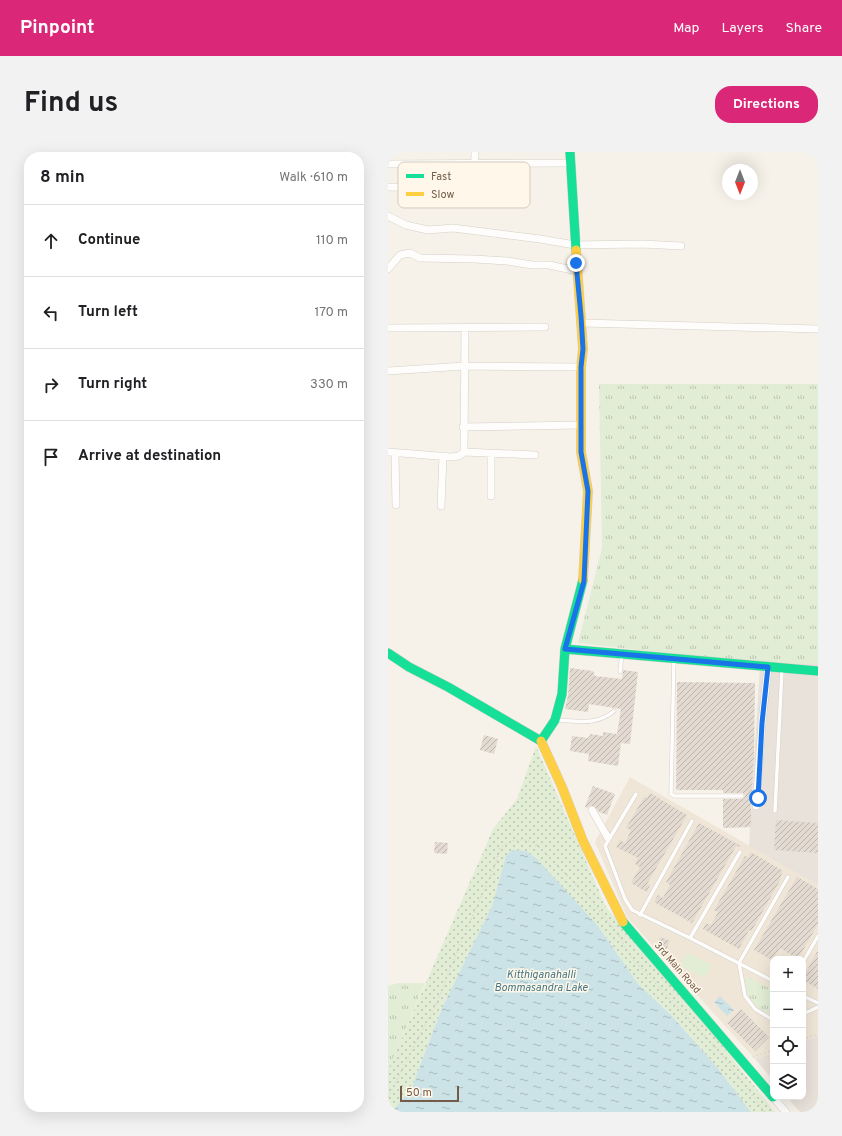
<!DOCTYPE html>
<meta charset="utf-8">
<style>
:root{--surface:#fff;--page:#f2f2f2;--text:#202124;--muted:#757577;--line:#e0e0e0;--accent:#db2777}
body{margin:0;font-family:Overpass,sans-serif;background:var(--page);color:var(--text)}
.controls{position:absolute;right:12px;bottom:12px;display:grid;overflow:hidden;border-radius:8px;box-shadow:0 4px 16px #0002}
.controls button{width:36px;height:36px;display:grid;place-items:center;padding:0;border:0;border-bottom:1px solid var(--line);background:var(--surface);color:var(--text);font:20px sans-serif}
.compass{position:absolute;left:334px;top:12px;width:36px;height:36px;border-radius:50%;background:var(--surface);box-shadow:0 4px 16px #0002;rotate:180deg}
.scale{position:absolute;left:12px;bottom:10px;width:59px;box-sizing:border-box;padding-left:4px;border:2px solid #745c4a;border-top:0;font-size:11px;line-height:14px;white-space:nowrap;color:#745c4a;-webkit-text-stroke:3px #fff8ea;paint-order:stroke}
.stop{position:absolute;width:12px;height:12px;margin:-9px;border:3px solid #1a73e8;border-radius:50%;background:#fff}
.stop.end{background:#1a73e8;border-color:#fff;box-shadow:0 1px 4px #0008}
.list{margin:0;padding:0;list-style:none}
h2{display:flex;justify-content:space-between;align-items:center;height:52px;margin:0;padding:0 16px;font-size:17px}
h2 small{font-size:13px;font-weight:400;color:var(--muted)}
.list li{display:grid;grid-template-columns:26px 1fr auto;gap:12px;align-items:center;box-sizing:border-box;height:72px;padding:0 16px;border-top:1px solid var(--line)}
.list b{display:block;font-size:15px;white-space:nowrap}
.list em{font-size:13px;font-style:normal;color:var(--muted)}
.icon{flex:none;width:22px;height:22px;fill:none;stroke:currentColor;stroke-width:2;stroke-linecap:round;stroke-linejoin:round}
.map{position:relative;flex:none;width:430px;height:960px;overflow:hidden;border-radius:16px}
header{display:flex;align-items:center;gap:24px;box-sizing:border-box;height:56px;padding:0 20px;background:var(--accent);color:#fff}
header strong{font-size:19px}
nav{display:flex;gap:22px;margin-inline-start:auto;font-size:14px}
.intro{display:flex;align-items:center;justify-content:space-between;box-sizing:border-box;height:96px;padding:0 24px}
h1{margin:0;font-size:28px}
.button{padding:10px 18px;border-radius:16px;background:var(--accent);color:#fff;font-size:14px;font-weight:700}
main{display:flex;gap:24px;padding:0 24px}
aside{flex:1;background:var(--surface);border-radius:16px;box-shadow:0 4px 16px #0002}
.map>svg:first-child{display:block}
</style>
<header>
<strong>Pinpoint</strong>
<nav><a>Map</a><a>Layers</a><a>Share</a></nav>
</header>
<div class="intro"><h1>Find us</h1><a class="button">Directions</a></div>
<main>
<aside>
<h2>8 min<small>Walk · 610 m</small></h2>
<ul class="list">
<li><svg class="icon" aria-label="ahead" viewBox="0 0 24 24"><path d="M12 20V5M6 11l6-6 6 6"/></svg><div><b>Continue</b></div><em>110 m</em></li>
<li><svg class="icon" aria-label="left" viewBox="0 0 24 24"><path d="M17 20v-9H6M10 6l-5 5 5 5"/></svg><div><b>Turn left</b></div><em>170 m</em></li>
<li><svg class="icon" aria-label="right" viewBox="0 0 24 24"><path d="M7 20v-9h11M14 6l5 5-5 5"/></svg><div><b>Turn right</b></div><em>330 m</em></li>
<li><svg class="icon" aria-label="arrive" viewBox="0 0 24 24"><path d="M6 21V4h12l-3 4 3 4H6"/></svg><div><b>Arrive at destination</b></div></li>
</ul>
</aside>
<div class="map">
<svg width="430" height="960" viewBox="0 0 430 960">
<defs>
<pattern id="grass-tufts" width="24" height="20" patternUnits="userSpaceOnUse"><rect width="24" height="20" fill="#e1edd5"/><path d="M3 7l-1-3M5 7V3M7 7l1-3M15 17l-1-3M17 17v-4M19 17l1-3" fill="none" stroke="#bbc3af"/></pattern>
<pattern id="park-dots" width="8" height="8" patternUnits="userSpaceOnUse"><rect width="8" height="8" fill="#e1edd5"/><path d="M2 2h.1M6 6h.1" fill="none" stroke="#bbc3af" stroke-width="1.8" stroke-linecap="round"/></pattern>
<pattern id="water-ripples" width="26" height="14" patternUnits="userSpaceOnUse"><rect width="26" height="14" fill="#cbe2e6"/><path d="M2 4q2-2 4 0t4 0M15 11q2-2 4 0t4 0" fill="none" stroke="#a9babc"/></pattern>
<pattern id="building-hatch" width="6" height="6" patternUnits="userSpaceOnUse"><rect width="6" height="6" fill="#e3dbd1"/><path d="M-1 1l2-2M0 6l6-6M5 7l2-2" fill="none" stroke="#bdb5ac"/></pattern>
</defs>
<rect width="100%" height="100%" fill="#f6f2ea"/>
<path fill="#efe6d7" d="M242,625L430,733V884L415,890V807H385V901L367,907L239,765L207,690Z"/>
<path fill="#e9e2db" d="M372,512H430V733L361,694Z
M430,884V960H412L399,945H415V890Z
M385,901V928L367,907Z"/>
<path fill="url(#grass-tufts)" d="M211,232H430V512H372L190,491L214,396Z
M359,825L385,838V864C372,860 352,841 359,825Z
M10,831H37L0,918V834Z"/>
<path fill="url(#park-dots)" d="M148,594L218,755L317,872L387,960H363L328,914L283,863L250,832L210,774L118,704L104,754L54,856L24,935L4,960H0V918L105,677L129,647Z"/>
<path fill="#e1edd5" d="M299,801L324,813L317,826L293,814Z"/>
<path fill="url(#water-ripples)" d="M124,698L138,699L150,708L210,774L250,832L283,863L328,914L363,960H4L24,935L54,856L104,754L118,704Z
M332,844L346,858L339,864L326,850Z"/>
<path fill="url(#building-hatch)" d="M182,516L205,519L207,524L234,527L235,518L250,520L242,592L233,591L230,614L200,609L201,602L182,599L184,584L200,586L203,582L215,584V580L229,582L233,557L201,552L200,560L177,557L180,543Z
M289,530L367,531L366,606L364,639H363V675L335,676V647H355L357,644L355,641H335V638H288Z
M96,583L110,587L106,602L92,598Z
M205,634L227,642L219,663L211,660L206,654H202L199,656L197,655Z
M262,641L299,663L259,732L262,733L259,740L243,731L252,715L247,712L250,706L228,695L232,688L237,691L243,678L238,676L256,645L259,646Z
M388,668L430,671V701L386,698Z
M311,671L355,695L348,694L304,771L266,750L270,743L275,746L282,733L278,730Z
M47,690L60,691L59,702L46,701Z
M363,700L395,719L392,726L393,727L367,773L363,779L361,778L351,797L315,777L318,771L323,773L330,760L326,758L336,741L357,704L360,706Z
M409,725L430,737V772L410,807L392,796L384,808L366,798Z
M272,785L282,789L278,798L268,794Z
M430,798V837L415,828V821L417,822Z
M353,857L381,885L367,899L339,871Z"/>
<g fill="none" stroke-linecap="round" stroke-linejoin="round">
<defs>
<path id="lane" d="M286,507L283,642L286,644H354
M232,520L234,502
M168,568C190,569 208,574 226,559
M248,642L217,694L237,747L244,758L302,786L385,829
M387,659L394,517
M252,763L304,669
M302,786L352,700
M415,810L430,784
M415,844L430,851
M415,862L430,855
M385,868L367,857L357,844L351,811L400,725"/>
<path id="street" d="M0,12L183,11
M0,35L86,37L132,36
M86,37L87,0
M0,64L18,73L40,78L65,76L152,87L187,93L254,92L293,94
M0,117L12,103L22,101L32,106L86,107L119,109L144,113H161L189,119
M194,171L430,177
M0,176L157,175
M0,219L76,214L193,215
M75,275L193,273
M0,300L63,305L71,304L76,300L77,176
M76,300L147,303
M103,302V344
M8,353L7,305L8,301
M53,354L55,304
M368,654L374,571L380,515
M204,658L220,686
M385,945L398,960"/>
<path id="fast" d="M182,0L188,98
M177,497L430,519
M0,501L21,515L60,535L153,589L167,568L174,542L177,497L195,428
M235,770L385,945"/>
<path id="slow" d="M188,98L195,197L193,215V300L200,339L195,428
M153,589L174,635L195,689L235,770"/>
</defs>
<use href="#lane" stroke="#d4cfc7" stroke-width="4.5"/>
<use href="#street" stroke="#d4cfc7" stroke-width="8"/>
<use href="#fast" stroke="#d5cfc6" stroke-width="10"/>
<use href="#slow" stroke="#d5cfc6" stroke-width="10"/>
<path stroke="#d7d0cb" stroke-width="1.5" stroke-dasharray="1 3" stroke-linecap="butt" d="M415,887L430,882
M365,905L385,898
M0,945L50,848L71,795L107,713L112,696C124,686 137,685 150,694L201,746L231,783L242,804L330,898L377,960"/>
<use href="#lane" stroke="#fefdfc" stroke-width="3.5"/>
<use href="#street" stroke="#fefdfc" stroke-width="7"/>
<use href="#fast" stroke="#16e098" stroke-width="9"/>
<use href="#slow" stroke="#ffcf43" stroke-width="9"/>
</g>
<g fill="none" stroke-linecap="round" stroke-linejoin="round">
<path stroke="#1a73e8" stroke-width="5" d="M188,111L193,164L195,197L193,215V300L200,339L196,429L177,497L380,515L374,571L370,646"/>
</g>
<g text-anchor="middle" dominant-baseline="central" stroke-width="3" stroke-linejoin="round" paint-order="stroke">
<g font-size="10" fill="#745c4a" stroke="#fff8ea">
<text transform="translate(289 816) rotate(49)">3rd Main Road</text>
</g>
<g font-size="11" font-style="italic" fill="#447786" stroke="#fff8ea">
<text x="153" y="823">Kitthiganahalli<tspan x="153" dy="13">Bommasandra Lake</tspan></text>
</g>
</g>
<rect x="10" y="10" width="132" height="46" rx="6" fill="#fff8ea" stroke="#d5c9ba" stroke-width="1"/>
<rect x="18" y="22" width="18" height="4" fill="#16e098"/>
<rect x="18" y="40" width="18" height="4" fill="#ffcf43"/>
<g font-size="11" fill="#745c4a">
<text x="43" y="28">Fast</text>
<text x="43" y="46">Slow</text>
</g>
</svg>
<div class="controls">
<button>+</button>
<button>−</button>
<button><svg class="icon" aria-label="locate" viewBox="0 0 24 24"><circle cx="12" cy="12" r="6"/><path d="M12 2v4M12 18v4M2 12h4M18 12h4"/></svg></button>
<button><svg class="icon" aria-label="layers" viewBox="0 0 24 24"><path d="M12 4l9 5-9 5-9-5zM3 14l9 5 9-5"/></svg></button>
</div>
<svg class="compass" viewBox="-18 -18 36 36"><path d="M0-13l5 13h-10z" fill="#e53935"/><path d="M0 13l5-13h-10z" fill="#757577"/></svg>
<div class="scale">50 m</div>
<div class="stop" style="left:370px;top:646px"></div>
<div class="stop end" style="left:188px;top:111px"></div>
</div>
</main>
